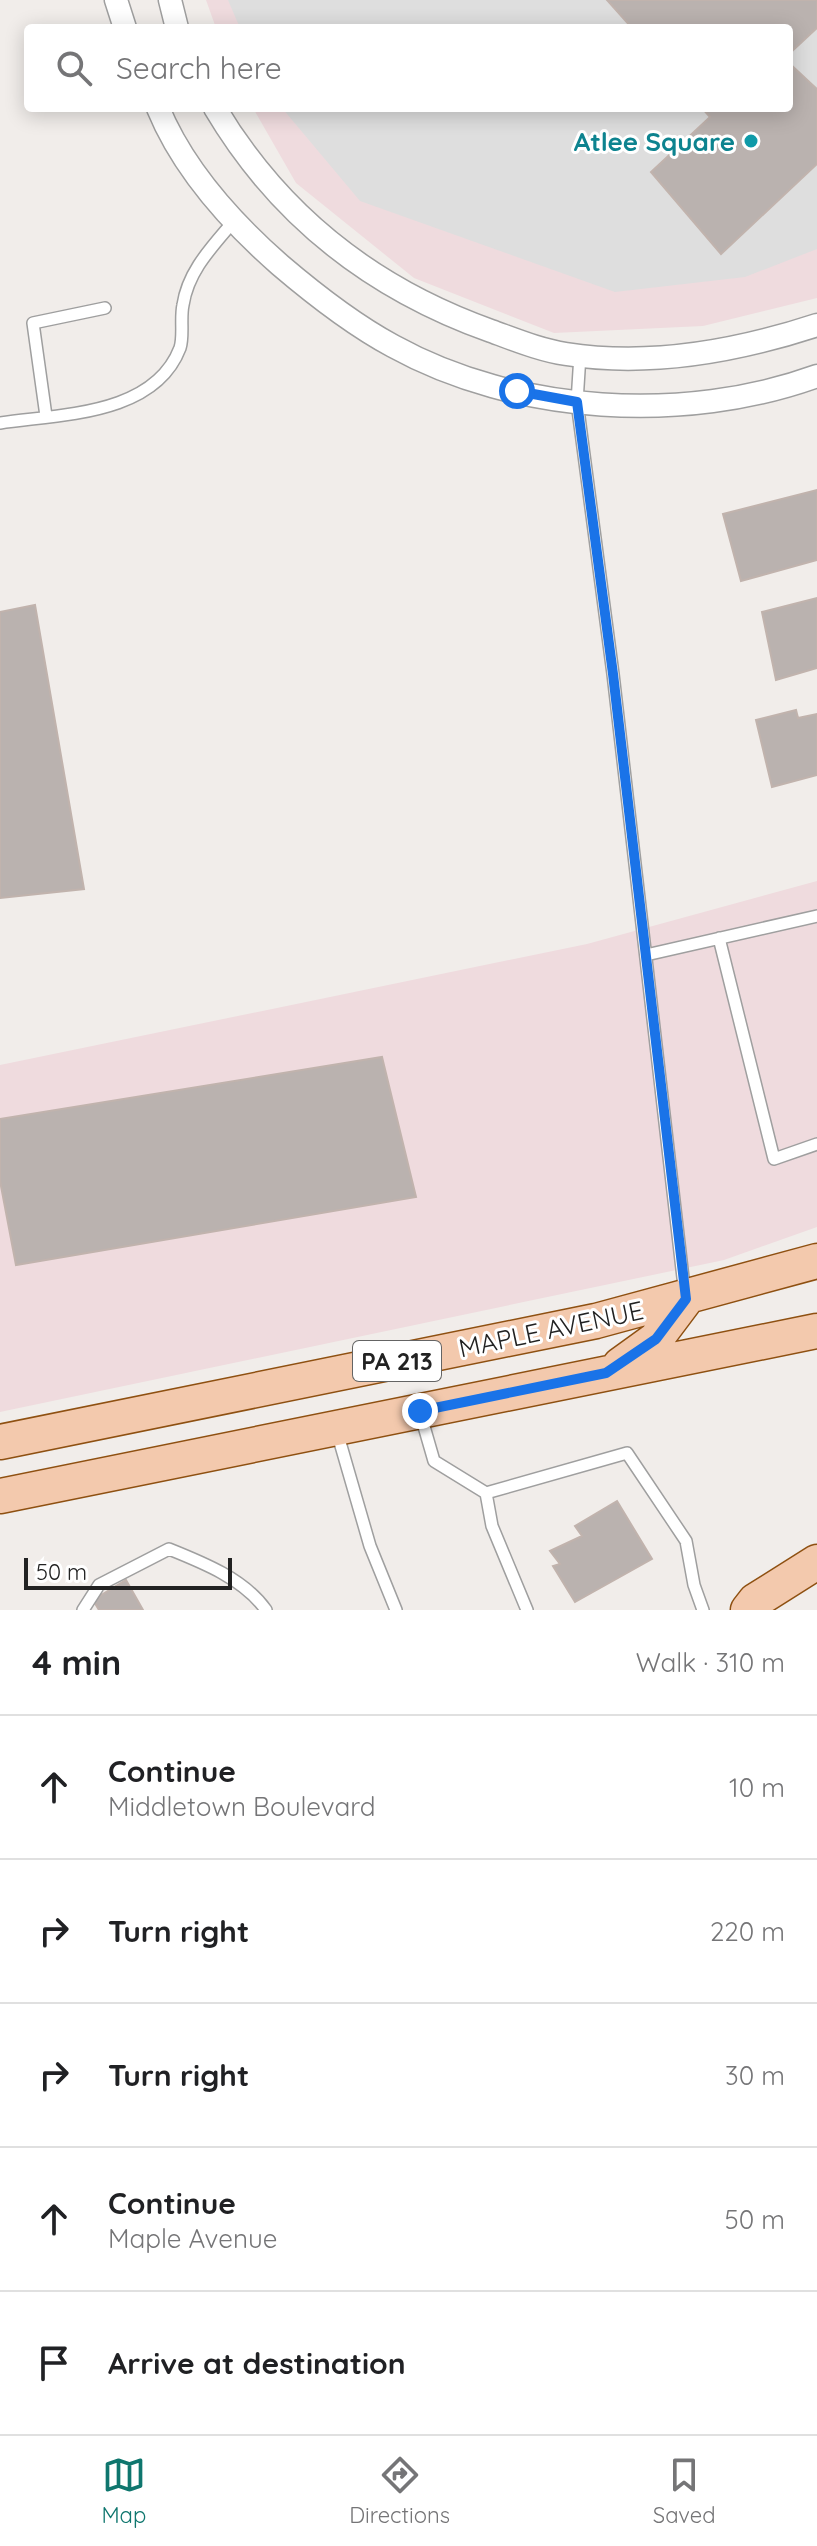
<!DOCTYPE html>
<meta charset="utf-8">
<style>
:root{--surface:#fff;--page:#f6f6f6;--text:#202124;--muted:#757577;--line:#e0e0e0;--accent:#0f766e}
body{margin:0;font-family:Quicksand,sans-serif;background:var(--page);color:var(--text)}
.scale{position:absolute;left:24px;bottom:20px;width:208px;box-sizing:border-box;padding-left:8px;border:4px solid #222;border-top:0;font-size:22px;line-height:28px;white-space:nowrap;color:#222;-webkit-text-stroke:6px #fff;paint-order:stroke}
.stop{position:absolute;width:24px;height:24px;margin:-18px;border:6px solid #1a73e8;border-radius:50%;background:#fff}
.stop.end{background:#1a73e8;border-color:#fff;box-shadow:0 2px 8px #0008}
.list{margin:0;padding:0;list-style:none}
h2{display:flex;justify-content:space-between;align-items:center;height:104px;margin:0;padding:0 32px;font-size:34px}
h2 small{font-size:26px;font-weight:400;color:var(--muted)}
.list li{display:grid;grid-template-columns:52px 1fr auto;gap:24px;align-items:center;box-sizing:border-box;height:144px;padding:0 32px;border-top:2px solid var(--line)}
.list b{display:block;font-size:30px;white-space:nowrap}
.list p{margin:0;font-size:26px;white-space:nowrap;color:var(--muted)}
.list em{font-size:26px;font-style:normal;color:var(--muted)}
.icon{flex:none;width:44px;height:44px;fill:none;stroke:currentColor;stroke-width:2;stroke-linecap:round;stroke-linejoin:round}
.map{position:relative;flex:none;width:817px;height:1610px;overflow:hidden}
.search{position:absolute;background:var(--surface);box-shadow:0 4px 20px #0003;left:24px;right:24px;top:24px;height:88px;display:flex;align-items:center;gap:20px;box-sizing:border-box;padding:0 28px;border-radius:8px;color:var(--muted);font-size:30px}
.sheet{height:824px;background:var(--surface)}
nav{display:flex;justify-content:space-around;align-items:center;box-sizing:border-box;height:112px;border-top:2px solid var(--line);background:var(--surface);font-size:22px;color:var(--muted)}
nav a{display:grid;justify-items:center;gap:4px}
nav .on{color:var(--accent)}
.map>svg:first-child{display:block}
</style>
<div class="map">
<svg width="817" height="1610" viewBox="0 0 817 1610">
<rect width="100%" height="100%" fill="#f1edea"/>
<path fill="#efdbde" d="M206,0H817V298L703,326L554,333L414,278L296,183L253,108H789V28H216Z
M817,881V1227L724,1260L0,1412V1065L587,944Z"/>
<path fill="#dedede" d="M228,0H817V249L745,277L615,292L360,201L282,108H789V28H240Z"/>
<path fill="#bab2af" stroke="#c1b3ad" stroke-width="2" d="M607,0H817V28L789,54V28H632Z
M789,63L817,89V164L721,254L651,172L710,117L702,108H789Z
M817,490V560L741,581L723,514Z
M817,598V668L776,680L762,612Z
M35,605L84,889L0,898V612Z
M796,710L798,718L817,714V775L772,787L756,720Z
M382,1057L416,1197L16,1265L0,1181V1119Z
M617,1501L652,1559L575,1602L553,1566L560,1564L550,1551L582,1536L575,1526Z
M126,1580L143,1610H99L93,1600Z"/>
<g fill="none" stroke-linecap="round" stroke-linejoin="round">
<defs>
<path id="lane" d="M580,355L577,402L613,674L685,1295
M46,416L33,323L105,308
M0,423C59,414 154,416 180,348C184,336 180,318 183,305C188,271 212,247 233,222
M719,938L774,1159L817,1144
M646,955L817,916
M421,1416L434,1461L486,1493L627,1453L686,1541L694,1585L703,1610
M337,1432L370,1546L396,1610
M486,1493L492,1526L527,1610
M83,1610L99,1585L169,1549C204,1563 244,1579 266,1610"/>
<path id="street" d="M116,0L125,28
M170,0L177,28
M158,108C183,169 231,222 280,265C314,294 352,324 393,346C516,414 685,424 817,376
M215,108C279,216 373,289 491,331C516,340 540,350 566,354C649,367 738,351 817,325"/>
<path id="primary" d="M620,1365L656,1339L686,1299
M0,1442L596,1321L817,1261
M0,1496L817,1331
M748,1610L755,1601L817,1562"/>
</defs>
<use href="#lane" stroke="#9f9f9f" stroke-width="14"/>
<use href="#street" stroke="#9f9f9f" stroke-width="25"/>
<use href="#primary" stroke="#8e5011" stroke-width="37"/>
<use href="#lane" stroke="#fff" stroke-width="11"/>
<use href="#street" stroke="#fff" stroke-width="22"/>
<use href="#primary" stroke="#f3c9ad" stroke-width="34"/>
</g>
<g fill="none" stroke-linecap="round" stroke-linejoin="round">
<path stroke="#1a73e8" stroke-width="10" d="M420,1411L606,1373L656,1339L686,1299L613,674L577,402L517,391"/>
</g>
<circle fill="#0f9aa8" stroke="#fff" stroke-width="3" cx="751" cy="141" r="8"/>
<g text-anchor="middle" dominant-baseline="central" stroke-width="6" stroke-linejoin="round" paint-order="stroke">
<rect fill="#fff" stroke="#646464" stroke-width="2" x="353" y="1341" width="88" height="40" rx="6"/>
<g font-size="24" font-weight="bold" fill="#222">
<text x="397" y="1361">PA 213</text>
</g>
<g font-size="26" font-weight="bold" fill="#0d838f" stroke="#fff" text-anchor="end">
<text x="735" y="141">Atlee Square</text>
</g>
<g font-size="26" fill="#222" stroke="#fff">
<text transform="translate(551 1329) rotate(-12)">MAPLE AVENUE</text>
</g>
</g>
</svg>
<div class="scale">50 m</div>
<div class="stop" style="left:517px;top:391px"></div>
<div class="stop end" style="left:420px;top:1411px"></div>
<div class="search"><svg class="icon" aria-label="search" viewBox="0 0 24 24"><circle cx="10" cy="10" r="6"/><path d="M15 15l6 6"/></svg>Search here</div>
</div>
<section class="sheet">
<h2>4 min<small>Walk · 310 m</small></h2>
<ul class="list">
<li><svg class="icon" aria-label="ahead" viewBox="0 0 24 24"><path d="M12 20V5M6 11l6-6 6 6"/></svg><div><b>Continue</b><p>Middletown Boulevard</p></div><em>10 m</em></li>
<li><svg class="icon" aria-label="right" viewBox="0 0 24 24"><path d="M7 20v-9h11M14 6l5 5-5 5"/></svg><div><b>Turn right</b></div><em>220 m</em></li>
<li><svg class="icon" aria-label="right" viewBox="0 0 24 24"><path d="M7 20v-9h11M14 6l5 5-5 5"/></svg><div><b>Turn right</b></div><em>30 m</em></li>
<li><svg class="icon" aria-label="ahead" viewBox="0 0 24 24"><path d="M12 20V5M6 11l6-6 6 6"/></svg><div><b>Continue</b><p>Maple Avenue</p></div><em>50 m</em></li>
<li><svg class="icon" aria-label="arrive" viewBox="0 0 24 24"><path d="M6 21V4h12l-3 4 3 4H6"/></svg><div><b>Arrive at destination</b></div></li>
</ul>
</section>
<nav>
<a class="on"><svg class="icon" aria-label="map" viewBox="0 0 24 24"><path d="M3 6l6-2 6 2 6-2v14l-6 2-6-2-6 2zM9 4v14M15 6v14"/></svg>Map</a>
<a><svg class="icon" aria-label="directions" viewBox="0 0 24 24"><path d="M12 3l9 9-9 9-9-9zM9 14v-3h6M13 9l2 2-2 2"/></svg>Directions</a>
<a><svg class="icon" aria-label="saved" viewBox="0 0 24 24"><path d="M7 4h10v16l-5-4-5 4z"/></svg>Saved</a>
</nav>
